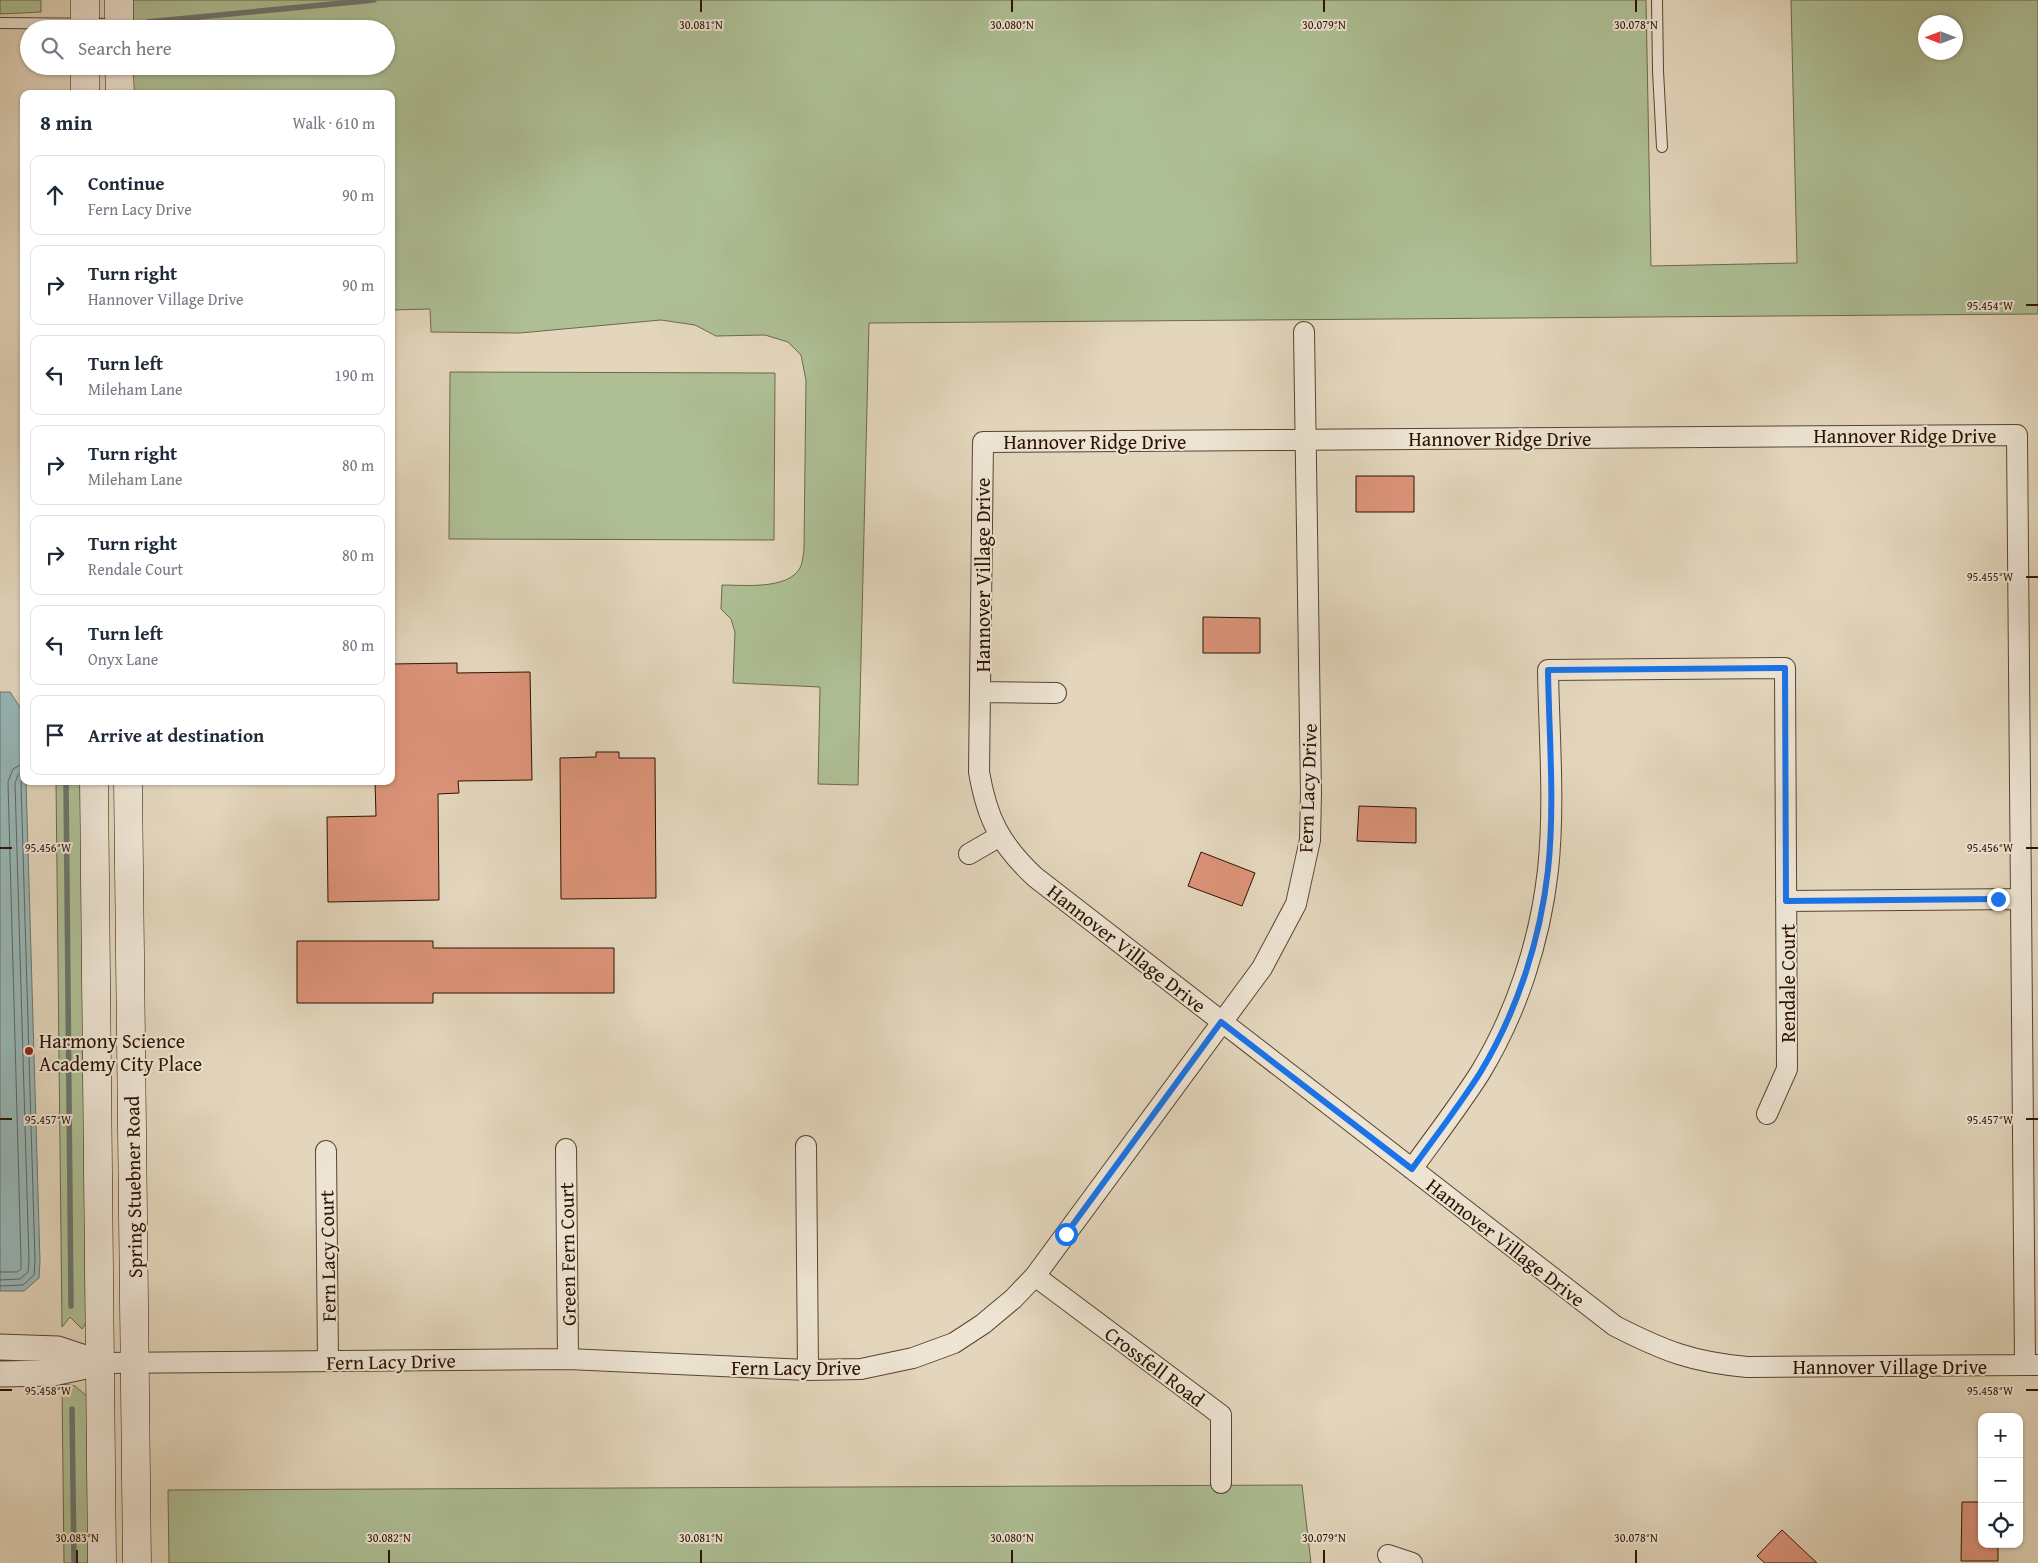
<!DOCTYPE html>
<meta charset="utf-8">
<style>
:root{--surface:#fff;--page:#f2f2f3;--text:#1f2937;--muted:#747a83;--line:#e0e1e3}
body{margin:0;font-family:"Gentium Book Plus",serif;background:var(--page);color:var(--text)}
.controls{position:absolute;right:15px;bottom:15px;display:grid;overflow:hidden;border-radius:10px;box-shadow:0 1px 4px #0004}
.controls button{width:45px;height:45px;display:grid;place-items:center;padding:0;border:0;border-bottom:1px solid var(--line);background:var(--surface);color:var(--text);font:25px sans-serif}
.compass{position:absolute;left:1918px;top:15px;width:45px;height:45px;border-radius:50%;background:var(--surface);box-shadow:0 1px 4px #0004;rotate:270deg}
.stop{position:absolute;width:15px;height:15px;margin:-11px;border:4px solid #1a73e8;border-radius:50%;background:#fff}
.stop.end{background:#1a73e8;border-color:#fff;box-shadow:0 1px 5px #0008}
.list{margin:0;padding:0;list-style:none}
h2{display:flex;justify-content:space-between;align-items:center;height:65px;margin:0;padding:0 20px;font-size:21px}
h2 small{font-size:16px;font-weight:400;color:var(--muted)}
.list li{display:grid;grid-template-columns:32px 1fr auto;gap:15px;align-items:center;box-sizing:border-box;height:80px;margin:0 10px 10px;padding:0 10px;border:1px solid var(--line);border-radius:10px}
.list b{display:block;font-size:19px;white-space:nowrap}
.list p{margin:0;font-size:16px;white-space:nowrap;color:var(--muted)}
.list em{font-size:16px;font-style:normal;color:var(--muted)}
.icon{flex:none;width:28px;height:28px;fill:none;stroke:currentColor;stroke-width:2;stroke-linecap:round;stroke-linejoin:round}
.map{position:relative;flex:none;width:2038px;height:1563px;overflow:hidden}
.search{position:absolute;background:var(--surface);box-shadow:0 1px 4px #0004;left:20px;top:20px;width:375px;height:55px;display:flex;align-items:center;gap:12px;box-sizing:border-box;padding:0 18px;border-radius:28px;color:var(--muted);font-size:19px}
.panel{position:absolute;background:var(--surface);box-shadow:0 1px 4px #0004;left:20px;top:90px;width:375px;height:695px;border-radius:10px}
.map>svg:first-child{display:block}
</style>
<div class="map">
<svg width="2038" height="1563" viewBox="0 0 2038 1563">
<rect width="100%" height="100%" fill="#e3d6bc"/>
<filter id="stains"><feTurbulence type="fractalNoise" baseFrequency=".004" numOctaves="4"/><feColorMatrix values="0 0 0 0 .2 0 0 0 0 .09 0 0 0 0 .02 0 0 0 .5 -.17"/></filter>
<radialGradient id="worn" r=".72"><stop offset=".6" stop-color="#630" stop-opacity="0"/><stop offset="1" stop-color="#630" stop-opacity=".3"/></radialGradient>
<path fill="#aebf95" stroke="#6d694b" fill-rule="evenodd" d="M0,0H41V12L0,14Z
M131,0H1646L1651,266L1797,263L1791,0H2038V314L869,323L858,785L818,784L820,687L733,683L735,632L731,619L721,609L722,585C743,585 788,590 800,568C803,563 803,555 804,549L806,380L801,355L788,342L765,335L716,336L695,325L661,320L520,333L431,332L430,309L391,310V94H128V66H386V29H128ZM1926,22H1956V52H1926Z
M450,372L775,373L774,540L449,539Z
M56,781H81L87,1321L82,1329L70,1317L62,1327Z
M62,1384L75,1386L89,1398L90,1563H64Z
M1302,1485L1311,1563H169L168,1490Z"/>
<path fill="#97b7b8" stroke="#6c756f" d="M0,692H10L24,713V781H26L40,1261L39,1278L24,1291H0Z"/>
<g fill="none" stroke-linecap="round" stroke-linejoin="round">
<path stroke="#62655c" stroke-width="1" d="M0,1272H17L21,1269V1261L8,782L13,769L24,763
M0,1280L20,1279L28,1272L29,1261L15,783L18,775L24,771
M0,1286L23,1285L34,1275L35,1261L21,783L24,778"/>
<path stroke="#6c756f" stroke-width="5.5" d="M147,22L374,0
M59,93V94
M66,781L71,1306
M72,1409L74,1563"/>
</g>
<path fill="#dc9379" stroke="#2c1301" d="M1356,476H1414V512H1356Z
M1203,617L1260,618V653H1203Z
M457,663V673L530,672L532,780L458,781L459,793L438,794L439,900L328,902L327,817L376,816L375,781H391V664Z
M596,752H619V758H655L656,898L561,899L560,758L596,757Z
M1359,806L1416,808V843L1357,841Z
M1201,852L1255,873L1242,906L1188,886Z
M297,941H433V948H614V993H433V1003H297Z
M1962,1502H1982V1544H1998V1561H1961Z
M1782,1530L1817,1563H1765L1757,1556Z"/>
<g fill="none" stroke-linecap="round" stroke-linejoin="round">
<defs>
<path id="service" d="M1657,0L1658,71L1662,147
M0,23L118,24"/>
<path id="minor" d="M981,692L1056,693
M969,854L1000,836
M1786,901L2021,899
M806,1146L808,1370
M566,1149L568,1359
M326,1151L328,1361
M1412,1169C1435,1137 1459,1106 1480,1073C1517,1012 1540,941 1548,870C1555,804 1549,736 1548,670L1785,668L1787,1069L1767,1114
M1035,1276L1221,1415V1483
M100,1363L568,1359L808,1370L861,1369L913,1358L954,1343L983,1324L1013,1299L1035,1276L1262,968L1296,904L1310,840L1311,793L1304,332
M2025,1365L2017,435L983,442L979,772C987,819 1000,844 1035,877L1615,1326C1664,1351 1692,1362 1747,1367L2025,1365H2038
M1388,1555L1412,1563"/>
<path id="tertiary" d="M0,1347L58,1349L100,1363
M0,1374L53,1373L100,1363"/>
<path id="secondary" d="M85,29V0
M119,29V0
M85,66V94
M119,66L120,94
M94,781L102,1563
M128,781L137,1563"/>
</defs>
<use href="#service" stroke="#5a4430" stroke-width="12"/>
<use href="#minor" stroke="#5a4430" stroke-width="22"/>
<use href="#tertiary" stroke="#5a4430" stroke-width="27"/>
<use href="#secondary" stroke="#2c1301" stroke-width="29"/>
<use href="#service" stroke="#ede4d3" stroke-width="10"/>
<use href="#minor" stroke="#ede4d3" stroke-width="20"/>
<use href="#tertiary" stroke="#ede4d3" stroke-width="25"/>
<use href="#secondary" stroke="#ede4d3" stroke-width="28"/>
</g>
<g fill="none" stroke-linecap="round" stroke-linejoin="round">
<path stroke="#1a73e8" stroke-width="6" d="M1066,1234L1221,1022L1412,1169C1435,1137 1459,1106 1480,1073C1517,1012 1540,941 1548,870C1555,804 1549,736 1548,670L1785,668L1786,901L1998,899"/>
</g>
<path fill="none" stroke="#2c1301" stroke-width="2" d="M701,0V12M1012,0V12M1324,0V12M1636,0V12M2026,305H2038M2026,577H2038M0,848H12M2026,848H2038M0,1119H12M2026,1119H2038M0,1390H12M2026,1390H2038M77,1550V1563M389,1550V1563M701,1550V1563M1012,1550V1563M1324,1550V1563M1636,1550V1563"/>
<circle fill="#8f2418" stroke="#ede4d3" stroke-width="2" cx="29" cy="1051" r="5"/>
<g text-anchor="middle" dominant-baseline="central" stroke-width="4" stroke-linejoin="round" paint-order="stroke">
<g font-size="20" fill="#2c1301" stroke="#ede4d3">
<text x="1905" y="435">Hannover Ridge Drive</text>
<text x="1500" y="438">Hannover Ridge Drive</text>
<text x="1095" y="441">Hannover Ridge Drive</text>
<text transform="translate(982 575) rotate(-90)">Hannover Village Drive</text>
<text transform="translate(1307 788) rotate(-88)">Fern Lacy Drive</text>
<text transform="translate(1127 948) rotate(38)">Hannover Village Drive</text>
<text transform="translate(1787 983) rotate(-90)">Rendale Court</text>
<text transform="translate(133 1187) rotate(-91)">Spring Stuebner Road</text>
<text transform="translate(1506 1242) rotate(38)">Hannover Village Drive</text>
<text transform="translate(567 1254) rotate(-91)">Green Fern Court</text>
<text transform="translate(327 1256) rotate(-91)">Fern Lacy Court</text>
<text transform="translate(391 1361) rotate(-1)">Fern Lacy Drive</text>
<text transform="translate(1155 1366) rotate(37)">Crossfell Road</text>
<text x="1890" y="1366">Hannover Village Drive</text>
<text x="796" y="1367">Fern Lacy Drive</text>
</g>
<g font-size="20" fill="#2c1301" stroke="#ede4d3" text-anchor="start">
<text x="39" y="1040">Harmony Science<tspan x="39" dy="23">Academy City Place</tspan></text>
</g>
</g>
<g font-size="12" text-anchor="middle" fill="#2c1301" stroke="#ede4d3" stroke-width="4" stroke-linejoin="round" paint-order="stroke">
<text x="701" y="29">30.081°N</text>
<text x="1012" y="29">30.080°N</text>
<text x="1324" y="29">30.079°N</text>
<text x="1636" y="29">30.078°N</text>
<text x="1990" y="310">95.454°W</text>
<text x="1990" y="581">95.455°W</text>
<text x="1990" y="852">95.456°W</text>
<text x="48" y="852">95.456°W</text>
<text x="1990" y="1124">95.457°W</text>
<text x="48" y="1124">95.457°W</text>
<text x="1990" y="1395">95.458°W</text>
<text x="48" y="1395">95.458°W</text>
<text x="77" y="1542">30.083°N</text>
<text x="389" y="1542">30.082°N</text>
<text x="701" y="1542">30.081°N</text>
<text x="1012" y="1542">30.080°N</text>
<text x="1324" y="1542">30.079°N</text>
<text x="1636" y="1542">30.078°N</text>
</g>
<rect width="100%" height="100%" filter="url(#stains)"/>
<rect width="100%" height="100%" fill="url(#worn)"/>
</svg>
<div class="controls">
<button>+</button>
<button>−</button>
<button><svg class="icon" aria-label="locate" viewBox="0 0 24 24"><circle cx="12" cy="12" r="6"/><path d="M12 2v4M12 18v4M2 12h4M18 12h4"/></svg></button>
</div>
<svg class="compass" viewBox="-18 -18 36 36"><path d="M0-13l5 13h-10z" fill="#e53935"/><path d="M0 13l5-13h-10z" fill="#747a83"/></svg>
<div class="stop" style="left:1066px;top:1234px"></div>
<div class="stop end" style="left:1998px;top:899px"></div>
<div class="search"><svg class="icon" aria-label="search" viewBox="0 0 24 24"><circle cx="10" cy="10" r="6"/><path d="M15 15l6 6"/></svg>Search here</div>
<section class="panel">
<h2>8 min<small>Walk · 610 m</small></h2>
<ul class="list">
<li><svg class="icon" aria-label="ahead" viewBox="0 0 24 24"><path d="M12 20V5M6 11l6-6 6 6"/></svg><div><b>Continue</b><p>Fern Lacy Drive</p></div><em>90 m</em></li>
<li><svg class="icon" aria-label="right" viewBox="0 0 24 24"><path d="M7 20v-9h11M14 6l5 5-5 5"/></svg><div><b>Turn right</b><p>Hannover Village Drive</p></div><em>90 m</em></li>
<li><svg class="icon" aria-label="left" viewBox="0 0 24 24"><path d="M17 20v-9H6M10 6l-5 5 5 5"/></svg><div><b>Turn left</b><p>Mileham Lane</p></div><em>190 m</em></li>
<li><svg class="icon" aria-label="right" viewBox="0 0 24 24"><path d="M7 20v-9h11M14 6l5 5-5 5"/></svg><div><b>Turn right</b><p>Mileham Lane</p></div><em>80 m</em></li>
<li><svg class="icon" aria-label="right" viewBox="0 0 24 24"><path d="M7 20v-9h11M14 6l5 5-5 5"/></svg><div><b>Turn right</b><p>Rendale Court</p></div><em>80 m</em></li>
<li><svg class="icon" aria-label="left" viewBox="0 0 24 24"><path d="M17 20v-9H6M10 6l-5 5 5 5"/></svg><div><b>Turn left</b><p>Onyx Lane</p></div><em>80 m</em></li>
<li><svg class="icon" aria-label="arrive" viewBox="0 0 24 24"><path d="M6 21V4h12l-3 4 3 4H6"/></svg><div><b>Arrive at destination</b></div></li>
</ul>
</section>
</div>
